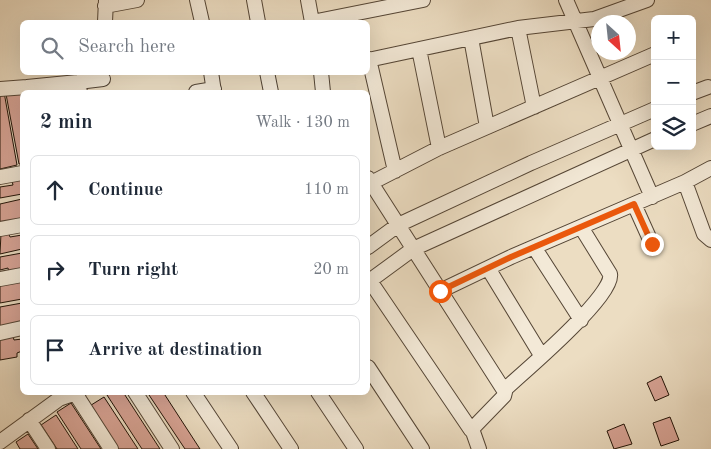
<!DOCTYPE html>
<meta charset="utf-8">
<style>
:root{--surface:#fff;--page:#f6f6f7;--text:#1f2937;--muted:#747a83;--line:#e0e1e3}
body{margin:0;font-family:"Old Standard TT",serif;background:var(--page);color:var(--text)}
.controls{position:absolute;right:15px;top:15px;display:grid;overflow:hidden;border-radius:8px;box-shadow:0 5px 20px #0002}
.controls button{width:45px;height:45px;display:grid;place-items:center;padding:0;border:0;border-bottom:1px solid var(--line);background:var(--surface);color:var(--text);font:25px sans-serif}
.compass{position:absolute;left:591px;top:15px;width:45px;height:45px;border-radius:50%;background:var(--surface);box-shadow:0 5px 20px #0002;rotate:153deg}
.stop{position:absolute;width:15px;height:15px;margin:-11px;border:4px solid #ea580c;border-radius:50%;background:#fff}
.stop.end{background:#ea580c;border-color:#fff;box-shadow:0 1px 5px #0008}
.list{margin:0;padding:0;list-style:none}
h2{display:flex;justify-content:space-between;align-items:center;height:65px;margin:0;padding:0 20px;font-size:21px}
h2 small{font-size:16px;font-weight:400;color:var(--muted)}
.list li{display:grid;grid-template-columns:32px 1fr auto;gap:15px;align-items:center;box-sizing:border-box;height:70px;margin:0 10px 10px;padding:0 10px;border:1px solid var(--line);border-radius:8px}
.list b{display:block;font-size:19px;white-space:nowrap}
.list em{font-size:16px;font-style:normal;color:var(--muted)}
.icon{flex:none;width:28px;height:28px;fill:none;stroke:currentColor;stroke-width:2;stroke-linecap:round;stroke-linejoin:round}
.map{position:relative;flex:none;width:711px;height:449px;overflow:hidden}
.search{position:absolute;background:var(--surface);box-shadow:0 5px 20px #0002;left:20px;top:20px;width:350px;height:55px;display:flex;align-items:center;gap:12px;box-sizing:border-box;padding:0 18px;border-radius:8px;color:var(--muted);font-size:19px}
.panel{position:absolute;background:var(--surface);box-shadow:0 5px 20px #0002;left:20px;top:90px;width:350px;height:305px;border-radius:8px}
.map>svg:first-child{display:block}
</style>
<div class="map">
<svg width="711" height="449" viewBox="0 0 711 449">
<rect width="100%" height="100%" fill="#ecddc2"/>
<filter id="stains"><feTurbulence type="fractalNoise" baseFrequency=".004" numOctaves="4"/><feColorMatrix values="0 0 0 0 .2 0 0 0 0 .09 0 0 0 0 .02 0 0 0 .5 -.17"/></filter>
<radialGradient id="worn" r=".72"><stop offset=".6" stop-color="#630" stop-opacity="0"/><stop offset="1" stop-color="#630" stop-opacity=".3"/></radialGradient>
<path fill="#d9a597" stroke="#231408" d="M21,91L22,164H19L6,94Z
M4,92L17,165L0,169V93Z
M22,179V194L0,198V187L13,185L12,181Z
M22,199V219L0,224V204Z
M8,232L10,237L22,235V249L0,254L1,233Z
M22,253V271L9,273L8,268L0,270V257Z
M22,281V299L0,303V285Z
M22,303V322L0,327V307Z
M13,336L14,340L22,339V351L17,353V357L0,360V339Z
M661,376L669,395L655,401L647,383Z
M111,392H123L160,449H142L107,395Z
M147,392H163L200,449H185Z
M104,397L138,449H116L88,407Z
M71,403L101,449H81L57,412Z
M56,415L78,449H57L41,425Z
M670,417L679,440L661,446L653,423Z
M624,424L632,444L614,449L607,431Z
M28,434L38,449H20L16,442Z"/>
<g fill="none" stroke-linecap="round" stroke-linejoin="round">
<defs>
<path id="minor" d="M197,0L202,22
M254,0L258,22
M308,0L312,22
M566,0L652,197
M105,6L137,0
M105,22L106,0
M312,22L423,0
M518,28L534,107
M471,38L487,127
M419,49L439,148
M369,59L395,171
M368,60L518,28L594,19L647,0
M211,72L214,92
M267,72L271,92
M321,72L323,92
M0,89L27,87
M28,92L27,87L78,82
M80,92L78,82L103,79
M196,92L214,89
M692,93L708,87
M692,124L711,116
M0,177L22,173
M368,178L505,392L504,396L472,429L479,449
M685,182L704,234L711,240
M371,183L439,148L655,54
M634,204L652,244
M0,229L22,225
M368,247L398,225L531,163L655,109
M534,247L581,320
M488,268L541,355
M0,279L22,275
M370,281L471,430
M368,282L413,249L655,139
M440,291L511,257L685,182L711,168
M0,333L22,328
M368,367L422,449
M504,390C522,374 615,295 610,274L581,227
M135,392L172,449
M193,392L231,449
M253,392L291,449
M318,392L356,449
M75,393L111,449
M29,420L48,449
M0,442L59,399L79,392"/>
</defs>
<use href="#minor" stroke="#554636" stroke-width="16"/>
<use href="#minor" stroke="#f3e9d7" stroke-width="14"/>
</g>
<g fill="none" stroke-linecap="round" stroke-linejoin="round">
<path stroke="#ea580c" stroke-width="6" d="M440,291L511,257L634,204L652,244"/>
</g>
<rect width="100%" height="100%" filter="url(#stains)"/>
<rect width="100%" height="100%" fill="url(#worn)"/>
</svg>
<div class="controls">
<button>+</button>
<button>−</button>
<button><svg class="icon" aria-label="layers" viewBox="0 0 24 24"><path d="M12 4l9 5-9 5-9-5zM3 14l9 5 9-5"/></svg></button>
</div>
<svg class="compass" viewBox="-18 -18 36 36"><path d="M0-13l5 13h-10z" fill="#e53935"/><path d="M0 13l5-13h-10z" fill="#747a83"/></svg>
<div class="stop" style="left:440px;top:291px"></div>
<div class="stop end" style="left:652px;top:244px"></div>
<div class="search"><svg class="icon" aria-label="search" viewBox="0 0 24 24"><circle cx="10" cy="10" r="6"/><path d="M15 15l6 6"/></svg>Search here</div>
<section class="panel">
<h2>2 min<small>Walk · 130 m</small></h2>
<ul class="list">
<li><svg class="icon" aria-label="ahead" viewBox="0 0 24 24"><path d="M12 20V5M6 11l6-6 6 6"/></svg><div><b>Continue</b></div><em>110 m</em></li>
<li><svg class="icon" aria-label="right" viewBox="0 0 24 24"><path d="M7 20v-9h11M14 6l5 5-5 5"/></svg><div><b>Turn right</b></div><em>20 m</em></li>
<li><svg class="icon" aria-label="arrive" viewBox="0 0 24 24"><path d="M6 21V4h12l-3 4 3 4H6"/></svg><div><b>Arrive at destination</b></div></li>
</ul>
</section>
</div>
